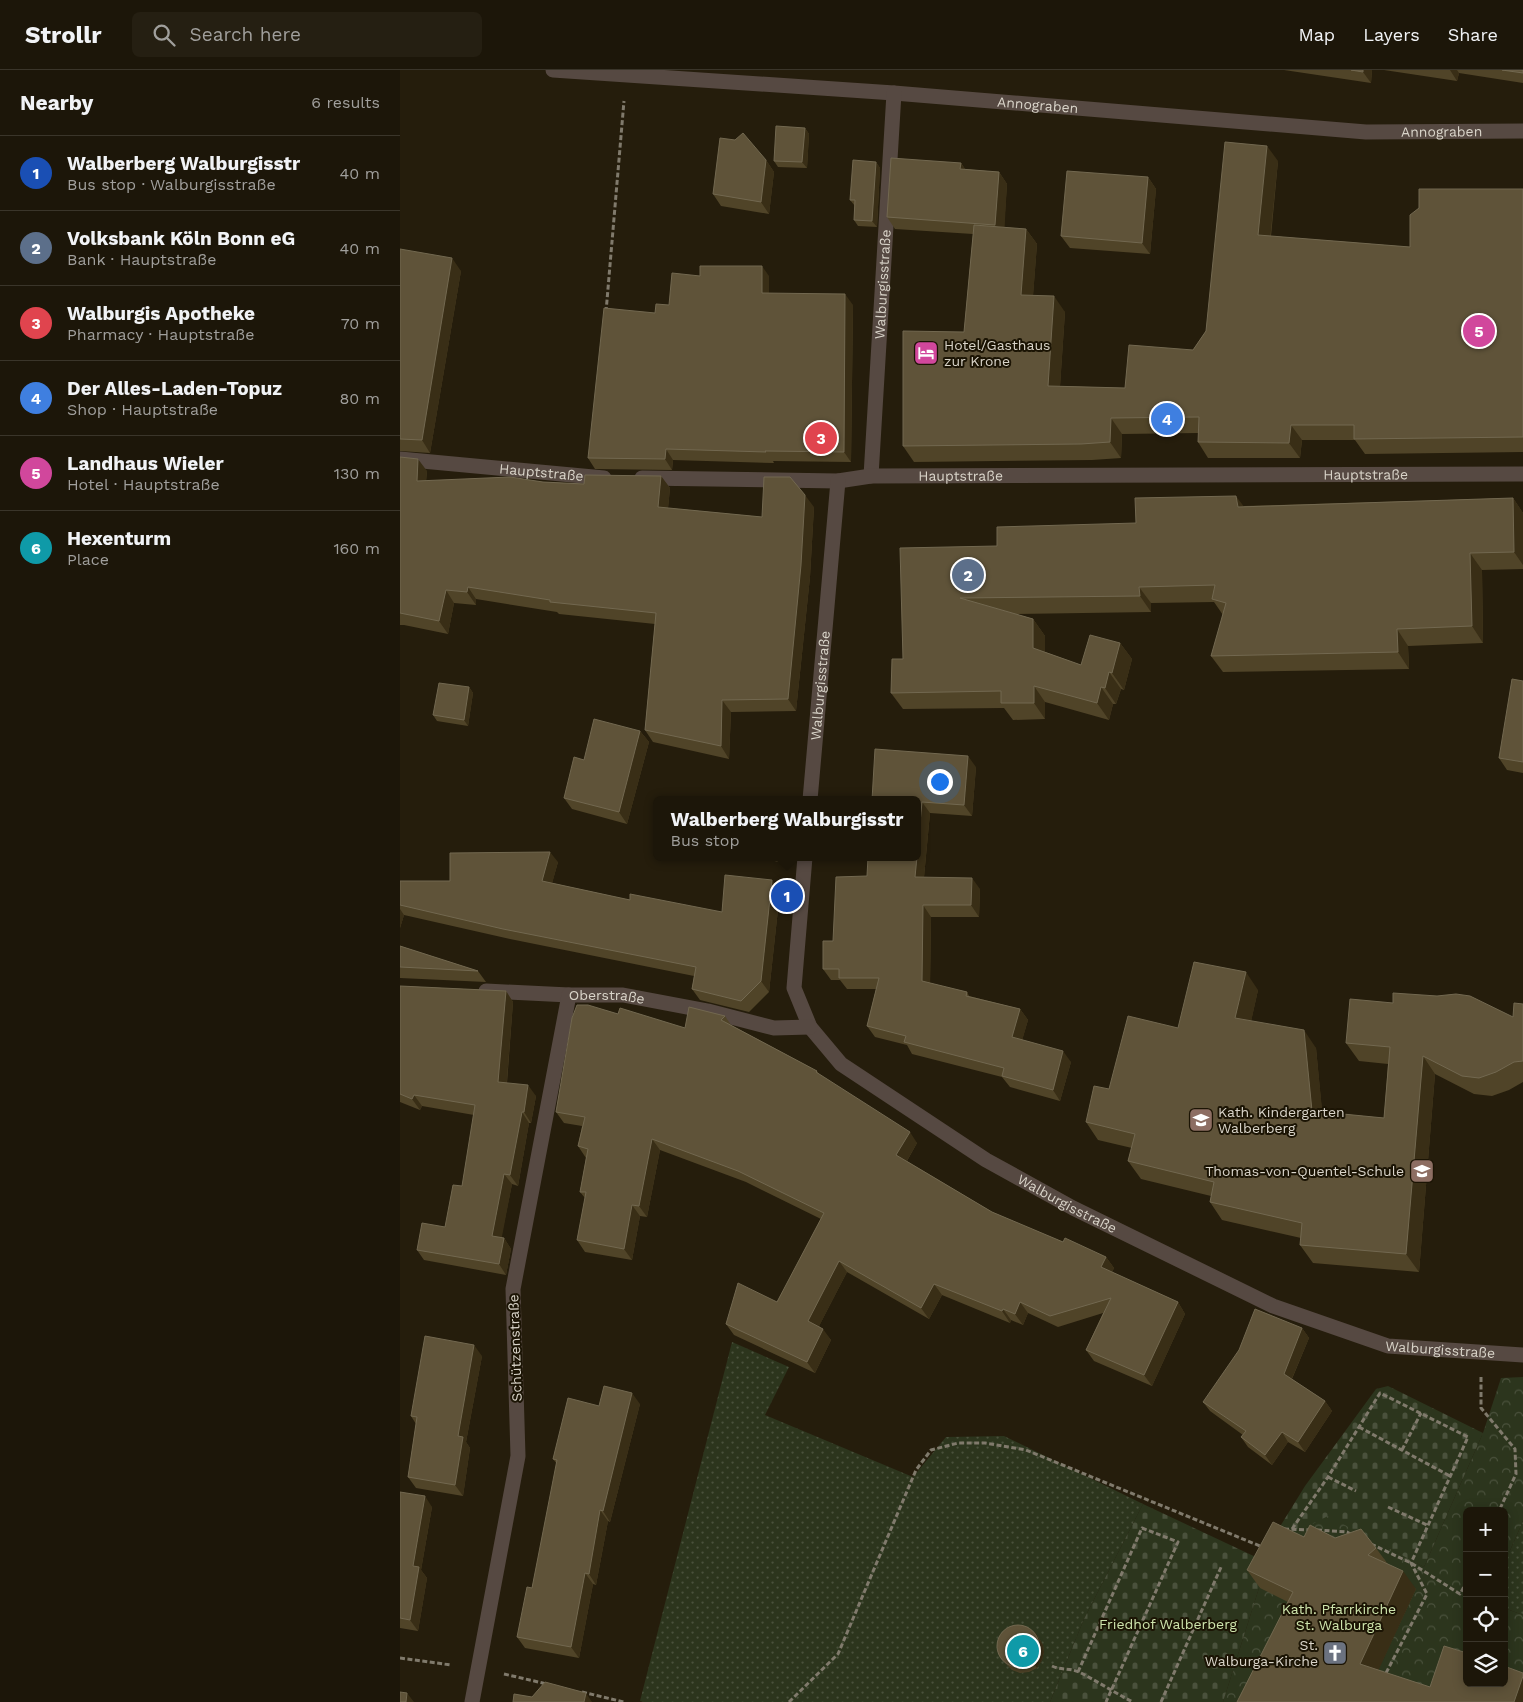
<!DOCTYPE html>
<meta charset="utf-8">
<style>
:root{--surface:#1c1609;--page:#251f12;--text:#f1f3f6;--muted:#a09f9c;--line:#3a352a;--accent:#b5c24a}
body{margin:0;font-family:"Work Sans",sans-serif;background:var(--page);color:var(--text)}
.controls{position:absolute;right:15px;bottom:15px;display:grid;overflow:hidden;border-radius:8px;box-shadow:0 2px 12px #0003}
.controls button{width:45px;height:45px;display:grid;place-items:center;padding:0;border:0;border-bottom:1px solid var(--line);background:var(--surface);color:var(--text);font:25px sans-serif}
.you{position:absolute;left:539px;top:711px;width:18px;height:18px;margin:-12px;border:4px solid #fff;border-radius:50%;background:#1a73e8;box-shadow:0 0 0 8px #1a73e833}
.badge{display:grid;place-items:center;width:32px;height:32px;border-radius:50%;background:var(--accent);color:#fff;font-size:16px;font-weight:700}
.pin{position:absolute;translate:-50% -50%;border:2px solid #fff;box-shadow:0 1px 5px #0006}
.popup{position:absolute;left:253px;top:726px;width:268px;height:65px;box-sizing:border-box;display:grid;place-content:center;border-radius:8px;background:var(--surface);filter:drop-shadow(0 1px 4px #0005);font-size:16px;white-space:nowrap;color:var(--muted)}
.popup b{font-size:19px;color:var(--text)}
.popup::after{content:'';position:absolute;left:50%;top:100%;margin-left:-10px;border:10px solid transparent;border-top-color:var(--surface)}
.list{margin:0;padding:0;list-style:none}
h2{display:flex;justify-content:space-between;align-items:center;height:65px;margin:0;padding:0 20px;font-size:21px}
h2 small{font-size:16px;font-weight:400;color:var(--muted)}
.list li{display:grid;grid-template-columns:32px 1fr auto;gap:15px;align-items:center;box-sizing:border-box;height:75px;padding:0 20px;border-top:1px solid var(--line)}
.list b{display:block;font-size:19px;white-space:nowrap}
.list p{margin:0;font-size:16px;white-space:nowrap;color:var(--muted)}
.list em{font-size:16px;font-style:normal;color:var(--muted)}
.icon{flex:none;width:28px;height:28px;fill:none;stroke:currentColor;stroke-width:2;stroke-linecap:round;stroke-linejoin:round}
.map{position:relative;flex:none;width:1123px;height:1632px;overflow:hidden}
header{display:flex;align-items:center;gap:30px;box-sizing:border-box;height:70px;padding:0 25px;background:var(--surface);border-bottom:1px solid var(--line)}
header strong{font-size:24px}
nav{display:flex;gap:28px;margin-inline-start:auto;font-size:18px}
.search{width:350px;height:45px;background:var(--page);display:flex;align-items:center;gap:12px;box-sizing:border-box;padding:0 18px;border-radius:8px;color:var(--muted);font-size:19px}
main{display:flex}
aside{flex:1;background:var(--surface)}
.map>svg:first-child{display:block}
</style>
<header>
<strong>Strollr</strong>
<div class="search"><svg class="icon" aria-label="search" viewBox="0 0 24 24"><circle cx="10" cy="10" r="6"/><path d="M15 15l6 6"/></svg>Search here</div>
<nav><a>Map</a><a>Layers</a><a>Share</a></nav>
</header>
<main>
<aside>
<h2>Nearby<small>6 results</small></h2>
<ul class="list">
<li><span class="badge" style="background:#1a4fb4">1</span><div><b>Walberberg Walburgisstr</b><p>Bus stop · Walburgisstraße</p></div><em>40 m</em></li>
<li><span class="badge" style="background:#5c6f8a">2</span><div><b>Volksbank Köln Bonn eG</b><p>Bank · Hauptstraße</p></div><em>40 m</em></li>
<li><span class="badge" style="background:#e0444e">3</span><div><b>Walburgis Apotheke</b><p>Pharmacy · Hauptstraße</p></div><em>70 m</em></li>
<li><span class="badge" style="background:#3f7fe0">4</span><div><b>Der Alles-Laden-Topuz</b><p>Shop · Hauptstraße</p></div><em>80 m</em></li>
<li><span class="badge" style="background:#d1479c">5</span><div><b>Landhaus Wieler</b><p>Hotel · Hauptstraße</p></div><em>130 m</em></li>
<li><span class="badge" style="background:#0f9aa8">6</span><div><b>Hexenturm</b><p>Place</p></div><em>160 m</em></li>
</ul>
</aside>
<div class="map">
<svg width="1123" height="1632" viewBox="0 0 1123 1632">
<defs>
<pattern id="grass-dots" width="8" height="8" patternUnits="userSpaceOnUse" patternTransform="scale(1.25)"><rect width="8" height="8" fill="#2c351d"/><path d="M2 2h.1M6 6h.1" fill="none" stroke="#4a513c" stroke-width="1.8" stroke-linecap="round"/></pattern>
<pattern id="forest-crowns" width="20" height="18" patternUnits="userSpaceOnUse" patternTransform="scale(1.25)"><rect width="20" height="18" fill="#2c351d"/><path d="M2 6a3 3 0 1 1 6 0M12 15a3 3 0 1 1 6 0" fill="none" stroke="#4a513c"/></pattern>
<pattern id="cemetery-stones" width="16" height="16" patternUnits="userSpaceOnUse" patternTransform="scale(1.25)"><rect width="16" height="16" fill="#2c351d"/><path d="M2 7V4a2 2 0 0 1 4 0v3zM10 15v-3a2 2 0 0 1 4 0v3z" fill="#4a513c"/></pattern>
</defs>
<rect width="100%" height="100%" fill="#251d0c"/>
<path fill="url(#grass-dots)" d="M332,1272L389,1297L365,1345L513,1407L546,1367L604,1366L743,1434L684,1549L650,1632H244L240,1631Z
M1123,1451V1545L1104,1538V1494Z"/>
<path fill="url(#forest-crowns)" d="M1123,1307V1451L1104,1494V1441H1067V1613H1104V1538L1123,1545V1632H823L859,1518L883,1469L928,1445L1024,1497L1083,1363L1101,1308Z"/>
<path fill="url(#cemetery-stones)" d="M988,1316L1083,1363L1024,1497L928,1446L883,1469L859,1518L823,1632H650L684,1549L743,1434L860,1489L905,1416L976,1319Z"/>
<g fill="none" stroke-linecap="round" stroke-linejoin="round">
<path stroke="#807a6c" stroke-width="3" stroke-dasharray="5 2.5" stroke-linecap="butt" d="M206,242L224,31
M1081,1307V1338L1115,1379L1116,1404L1099,1441
M959,1357L1050,1406
M1002,1380L1021,1343
M928,1407L956,1421
M988,1437L1027,1455
M884,1459L910,1460
M892,1459L928,1407L980,1323L1068,1367L1011,1493L1027,1524L985,1605
M917,1460L947,1462L952,1465
M971,1474L1011,1493L1060,1524L1067,1511
M0,1588L51,1595
M652,1596C660,1600 670,1598 679,1602C697,1611 715,1623 733,1632
M678,1602L742,1458L778,1472L706,1632
M104,1604L147,1614
M182,1622L224,1632
M389,1632L438,1584L516,1400L531,1380L558,1373H585L626,1380L860,1476
M761,1632L822,1495"/>
<g stroke="#564942" stroke-width="15">
<path id="s1" d="M153,0L494,23L966,62L1123,61"/>
<path id="s2" d="M0,389L204,408"/>
<path id="s3" d="M471,406L494,23"/>
<path id="s4" d="M242,408L438,411L471,406L1123,404"/>
<path id="s5" d="M410,730L438,411"/>
<path id="s6" d="M405,787L394,918L410,957L441,994L586,1090L673,1138L873,1236L988,1276L1123,1285"/>
<path id="s7" d="M86,921L169,925H223L308,941L374,958L410,957"/>
<path d="M72,1632L118,1386L113,1219L169,925"/>
</g>
</g>
<path fill="#504428" d="M884,0H972L971,13Z
M984,0H1123V13L1059,3L1057,11Z
M405,58L409,64L407,98L378,97L374,91Z
M366,90L374,102L369,144L321,136L313,124Z
M878,91L871,166L1010,177L1123,119V382L965,384L955,370H902L900,388H808L798,372V363L722,364L721,388L692,390L514,392L503,376L564,262L573,164L495,159L487,147L561,93L565,99L599,102L607,114L604,157L626,159L637,174L633,225L665,242L660,316L725,318L793,280L806,261Z
M476,92L480,98L477,157L458,156L454,150L455,136L450,130Z
M748,107L756,119L750,184L670,178L661,166Z
M0,179L61,201L30,383L0,381Z
M300,206H369V223L453,235L451,392L373,391L374,393L273,390L272,400L195,399L188,388L255,243L269,235Z
M0,387L27,401L26,411L143,412L184,414L261,406L270,418L268,438L362,447L414,437L410,507L396,641L331,642L329,689L253,672L245,660L255,554L159,544L157,542L76,529V535L54,533L48,564L4,555H0Z
M1113,428L1123,443V499L1082,500L1083,573L1008,576L1009,599L823,602L811,586L823,545L814,532L751,533V542L616,544L633,549L645,566V582L681,595L720,573L732,589L724,620L721,619L716,634H713L709,650L645,632V649L613,650L604,638L503,639L491,623L503,589L597,476L736,453L844,436Z
M1123,611V703L1107,700L1099,688Z
M69,617L73,623L68,656L37,651L33,645Z
M240,661L249,672L227,754L172,739L164,728L184,690Z
M576,697L572,746L530,743L524,807L580,819L579,847H531L530,913L567,922L569,926L620,939L628,950L622,970L671,992L660,1031L610,1017L602,1007L512,984L507,975L475,967L467,956L476,919H447L440,910H431L423,899L467,806L517,730Z
M359,787H383L382,793Z
M158,792L152,813L230,830L322,842L380,821L369,922L349,942L300,930L292,919L294,906L110,869L4,845L0,858V811H50Z
M0,876L78,901L86,912L0,908Z
M0,916L106,921L113,932L107,1013L136,1026L131,1053H129L118,1116L112,1114L101,1168H104L111,1179L106,1205L24,1190L17,1180L45,1157L62,1116L74,1045L22,1036L20,1040L0,1032Z
M858,920L851,951L916,978L922,1042L984,1048L988,994L959,991L946,973L1113,947L1123,934V1012L1109,1020L1092,1026L1074,1024L1035,1004L1019,1202L913,1193L900,1175L901,1168L822,1150L810,1132L811,1126L741,1109L728,1091L732,1078L698,1070L686,1052L709,1019L778,958Z
M218,944L285,958L325,946L331,955L417,1001L419,1004L517,1073L507,1091L592,1142L663,1172L706,1187L714,1198L712,1202L778,1232L785,1244L752,1316L694,1291L686,1280L703,1243L658,1257L628,1243L623,1255L611,1250L610,1253L542,1225L529,1249L447,1202L419,1256L431,1270L415,1303L334,1265L326,1254L377,1232L421,1149L346,1112L260,1080L247,1147L240,1146L232,1190L185,1182L177,1170L185,1128L180,1122L186,1088L178,1076L182,1056L164,1053L156,1042Z
M902,1258L909,1268L892,1309L925,1331L932,1341L905,1382L888,1372L872,1395L848,1377L841,1367L843,1365L810,1341L803,1332Z
M82,1286L66,1372L70,1378L63,1426L16,1418L8,1407L16,1354L11,1346Z
M240,1334L210,1452L208,1451L196,1515L193,1514L179,1588L125,1578L117,1567L132,1518L157,1394L153,1389L199,1336Z
M0,1422L32,1437L21,1500L27,1508L18,1561L0,1558Z
M904,1467L935,1468L976,1478L987,1493L1016,1519L978,1600L1030,1617L1123,1632H837L888,1532L860,1518L847,1500Z
M639,1568L643,1575L644,1582L642,1590L637,1598L629,1602L620,1603L612,1600L606,1594L601,1588Z"/>
<path fill="#392e16" d="M963,0H972L971,13L963,2Z
M1050,0H1057L1059,3L1057,11Z
M405,58L409,64L407,98L402,92Z
M867,76L878,91L869,180L858,165Z
M366,90L374,102L369,144L361,132Z
M476,92L480,98L477,157L472,151Z
M561,93L569,105L560,99Z
M599,102L607,114L604,167L595,155Z
M748,107L756,119L750,184L742,173Z
M626,159L637,174L632,240L621,225Z
M52,188L61,201L30,383L22,370Z
M362,196L369,206V234L362,223Z
M445,224L453,235L451,392L444,382Z
M654,226L665,242L659,332L648,316Z
M711,348L722,364L721,388L710,372Z
M891,355L902,370L900,388L889,373Z
M266,379L273,390L272,400L265,389Z
M18,389L27,401L25,424L17,411Z
M261,406L270,418L267,449L258,437Z
M405,425L414,437L410,507L396,641L388,629Z
M836,426L848,442L838,437Z
M1113,428L1123,443V495L1114,482Z
M1070,483L1082,500L1083,573L1072,556Z
M68,517L76,529V535L67,522Z
M739,517L751,533V542L740,526Z
M46,520L54,533L48,564L39,551Z
M633,549L645,566V594L633,578Z
M997,559L1008,576L1009,599L998,582Z
M720,573L732,589L724,620L712,603Z
M709,602L721,619L716,634L705,618Z
M634,616L645,632V649L634,633Z
M69,617L73,623L68,656L64,650Z
M701,617L713,634L709,650L697,633Z
M322,630L331,642L329,689L321,676Z
M240,661L249,672L227,754L219,742Z
M568,686L576,697L572,746L564,735Z
M522,732L530,743L523,818L515,807Z
M150,782L158,792L150,821L142,811Z
M378,787H383L382,793Z
M572,808L580,819L579,847L571,835Z
M372,810L380,821L369,922L361,911Z
M523,835L531,847L530,923L522,911Z
M0,839L4,845L0,858Z
M846,902L858,920L848,966L835,948Z
M106,921L113,932L106,1022L98,1012Z
M620,939L628,950L620,978L612,967Z
M904,960L916,978L924,1059L912,1041Z
M663,981L671,992L660,1031L653,1020Z
M1023,986L1035,1004L1019,1202L1006,1184Z
M128,1015L136,1026L131,1053L124,1042Z
M14,1025L22,1036L20,1040L12,1029Z
M122,1042L129,1053L118,1116L110,1105Z
M510,1062L517,1073L504,1096L496,1085Z
M252,1069L260,1080L247,1147L239,1136Z
M104,1104L112,1114L100,1177L92,1166Z
M232,1135L240,1146L232,1190L224,1179Z
M104,1168L111,1179L106,1205L99,1194Z
M706,1187L714,1198L709,1209L701,1197Z
M439,1191L447,1202L416,1262L408,1251Z
M534,1214L542,1225L529,1249L521,1238Z
M620,1232L628,1243L623,1255L615,1244Z
M778,1232L785,1244L752,1316L744,1305Z
M603,1239L611,1250L610,1253L602,1241Z
M902,1258L909,1268L890,1313L884,1304Z
M423,1259L431,1270L415,1303L407,1292Z
M74,1275L82,1286L66,1372L70,1378L63,1426L55,1415L58,1366Z
M232,1323L240,1334L210,1452L203,1441Z
M925,1331L932,1341L905,1382L898,1372Z
M882,1362L888,1372L872,1395L865,1385Z
M25,1426L32,1437L21,1500L27,1508L18,1561L10,1550L13,1496Z
M200,1440L208,1451L196,1515L189,1504Z
M1003,1501L1016,1519L973,1612L960,1594Z
M185,1503L193,1514L179,1588L171,1577Z
M635,1562L643,1575L644,1582L642,1590L637,1598L633,1592Z
M1123,1606V1632H1114Z
M7,1623L14,1632H6Z
M186,1623L192,1632H184Z"/>
<path fill="#5f5339" stroke="#726850" d="M951,0H963V2Z
M1102,0H1123V3Z
M376,56L405,58L402,92L374,91Z
M343,63L366,90L361,132L313,124L320,68L335,70Z
M825,72L867,76L858,165L1010,177V145L1019,138V119H1123V367L954,369V355H891L889,373L798,372L799,347L711,348L710,372L681,374L503,376V261L564,262L574,155L626,159L621,225L654,226L648,316L725,318L729,275L793,280L806,261Z
M491,88L561,93L560,99L599,102L595,155L487,147Z
M453,90L476,92L472,151L454,150L455,130H450Z
M667,101L748,107L742,173L661,166Z
M0,179L52,188L22,370L0,369Z
M300,196H362V223L445,224L444,382L365,381L366,382L266,379L265,389L188,388L204,238L255,243L256,234L269,235L272,203L300,206Z
M0,387L18,389L17,411L110,407L143,412L184,414L185,405L261,406L258,437L362,447L364,407H390L405,425L401,495L388,629L322,630L321,676L245,660L256,543L150,532V530L68,517L67,522L46,520L39,551L0,543Z
M836,426L838,437L1113,428L1114,482L1070,483L1072,556L997,559L998,582L811,586L826,533L812,529L815,515L739,517L740,526L560,528L633,549V578L681,595L690,565L720,573L712,603L709,602L705,618L701,617L697,633L634,616V633H601V621L491,623L492,589H503L500,478L597,476V457L736,453L735,428Z
M1112,609L1123,611V692L1099,688Z
M39,613L69,617L64,650L33,645Z
M194,649L240,661L219,742L164,728L174,687L184,690Z
M475,679L568,686L564,735L522,732L517,784V730H472Z
M150,782L142,811L230,830V824L322,842L325,805L372,810L361,911L341,931L292,919L296,897L103,859L0,835V811H50V783Z
M468,787H517L515,807L572,808L571,835H523L522,911L567,922L566,926L620,939L612,967L663,981L653,1020L602,1006L604,998L504,972L506,966L467,956L479,908H439V899H423V871H433L436,807L467,806Z
M0,876L78,901L0,897Z
M794,892L846,902L835,948L904,960L912,1041L984,1048L990,977L946,973L950,929L993,933V923L1037,926L1056,924L1070,926L1113,947L1114,933L1123,934V991L1114,992L1096,1002L1079,1008L1062,1006L1023,986L1006,1184L900,1175L902,1153L810,1132L814,1112L728,1091L735,1064L686,1052L694,1016L709,1019L728,946L778,958Z
M0,916L106,921L98,1012L128,1015L124,1042H122L110,1105L104,1104L92,1166L104,1168L99,1194L17,1180L22,1153L45,1157L53,1115L62,1116L75,1035L14,1025L12,1029L0,1024Z
M177,935H188L218,944L220,938L285,958L289,937L325,946L321,950L417,1001L416,1002L510,1062L496,1085L592,1142L663,1172L665,1168L706,1187L701,1197L778,1232L744,1305L686,1280L711,1228L650,1246L620,1232L615,1244L603,1239L602,1241L534,1214L521,1238L439,1191L408,1251L423,1259L407,1292L326,1254L338,1213L377,1232L424,1143L338,1101L252,1069L239,1136L232,1135L224,1179L177,1170L186,1122H180L188,1079L178,1076L185,1047L156,1042L172,948Z
M855,1239L902,1258L884,1304L925,1331L898,1372L882,1362L865,1385L841,1367L846,1361L803,1332L839,1280Z
M25,1266L74,1275L58,1366L63,1367L55,1415L8,1407L17,1347L11,1346Z
M204,1316L232,1323L203,1441L200,1440L189,1504L185,1503L171,1577L117,1567L127,1517L132,1518L157,1390L153,1389L168,1328L199,1336Z
M0,1422L25,1426L13,1496L19,1497L10,1550L0,1548Z
M873,1452L904,1467L910,1455L935,1468L961,1459L976,1478L968,1485L1003,1501L960,1594L1030,1617L1044,1576L1067,1583V1613H1104V1596L1123,1603V1606L1114,1632H837L893,1522L847,1500Z
M597 1576a21 21 0 1 1 42 0a21 21 0 1 1-42 0Z
M145,1612L186,1623L184,1632H113L114,1624L132,1627Z
M0,1622L7,1623L6,1632H0Z"/>
<defs>
<symbol id="hotel-square" viewBox="-11 -11 22 22"><rect x="-9" y="-9" width="18" height="18" rx="4" fill="#d1479c" stroke="#1b1404"/><path d="M-6-4.5h1.5V1H6V5H4.5V3h-9V5H-6ZM-4 0a1.8 1.8 0 1 1 3.6 0ZM.5 0V-2.5h3Q6-2.5 6 0Z" fill="#fff"/></symbol>
<symbol id="school-square" viewBox="-11 -11 22 22"><rect x="-9" y="-9" width="18" height="18" rx="4" fill="#8d6e63" stroke="#1b1404"/><path d="M0-5L7-2L0 1L-7-2ZM-4 1L0 2.5L4 1V4Q0 6-4 4Z" fill="#fff"/></symbol>
<symbol id="church-square" viewBox="-11 -11 22 22"><rect x="-9" y="-9" width="18" height="18" rx="4" fill="#6b7280" stroke="#1b1404"/><path d="M-1.2-6h2.4v3.5h3.3v2.4h-3.3V6h-2.4V-.1h-3.3v-2.4h3.3Z" fill="#fff"/></symbol>
</defs>
<g fill-rule="evenodd">
<use href="#hotel-square" x="512" y="269" width="28" height="28"/>
<use href="#school-square" x="787" y="1036" width="28" height="28"/>
<use href="#school-square" x="1008" y="1087" width="28" height="28"/>
<use href="#church-square" x="921" y="1569" width="28" height="28"/>
</g>
<g text-anchor="middle" dominant-baseline="central" stroke-width="4" stroke-linejoin="round" paint-order="stroke">
<g font-size="14" fill="#d9d4c9" stroke="#1b1404">
<text stroke="none"><textPath href="#s1" startOffset="486">Annograben</textPath></text>
<text stroke="none"><textPath href="#s1" startOffset="891">Annograben</textPath></text>
<text stroke="none"><textPath href="#s3" startOffset="192">Walburgisstraße</textPath></text>
<text stroke="none"><textPath href="#s2" startOffset="142">Hauptstraße</textPath></text>
<text stroke="none"><textPath href="#s4" startOffset="724">Hauptstraße</textPath></text>
<text stroke="none"><textPath href="#s4" startOffset="319">Hauptstraße</textPath></text>
<text stroke="none"><textPath href="#s5" startOffset="115">Walburgisstraße</textPath></text>
<text stroke="none"><textPath href="#s7" startOffset="121">Oberstraße</textPath></text>
<text stroke="none"><textPath href="#s6" startOffset="488">Walburgisstraße</textPath></text>
<text transform="translate(115 1278) rotate(-92)">Schützenstraße</text>
<text stroke="none"><textPath href="#s6" startOffset="892">Walburgisstraße</textPath></text>
</g>
<g font-size="14" fill="#d9d4c9" stroke="#1b1404" text-anchor="start">
<text x="544" y="275">Hotel/Gasthaus<tspan x="544" dy="16">zur Krone</tspan></text>
<text x="818" y="1042">Kath. Kindergarten<tspan x="818" dy="16">Walberberg</tspan></text>
<text x="1004" y="1101" text-anchor="end">Thomas-von-Quentel-Schule</text>
<text x="918" y="1575" text-anchor="end">St.<tspan x="918" dy="16">Walburga-Kirche</tspan></text>
</g>
<g font-size="14" fill="#cee4ac" stroke="#1b1404">
<text x="939" y="1539">Kath. Pfarrkirche<tspan x="939" dy="16">St. Walburga</tspan></text>
<text x="768" y="1554">Friedhof Walberberg</text>
</g>
</g>
</svg>
<div class="controls">
<button>+</button>
<button>−</button>
<button><svg class="icon" aria-label="locate" viewBox="0 0 24 24"><circle cx="12" cy="12" r="6"/><path d="M12 2v4M12 18v4M2 12h4M18 12h4"/></svg></button>
<button><svg class="icon" aria-label="layers" viewBox="0 0 24 24"><path d="M12 4l9 5-9 5-9-5zM3 14l9 5 9-5"/></svg></button>
</div>
<div class="you"></div>
<div class="pin badge" style="left:387px;top:826px;background:#1a4fb4">1</div>
<div class="popup"><b>Walberberg Walburgisstr</b>Bus stop</div>
<div class="pin badge" style="left:568px;top:505px;background:#5c6f8a">2</div>
<div class="pin badge" style="left:421px;top:368px;background:#e0444e">3</div>
<div class="pin badge" style="left:767px;top:349px;background:#3f7fe0">4</div>
<div class="pin badge" style="left:1079px;top:261px;background:#d1479c">5</div>
<div class="pin badge" style="left:623px;top:1581px;background:#0f9aa8">6</div>
</div>
</main>
